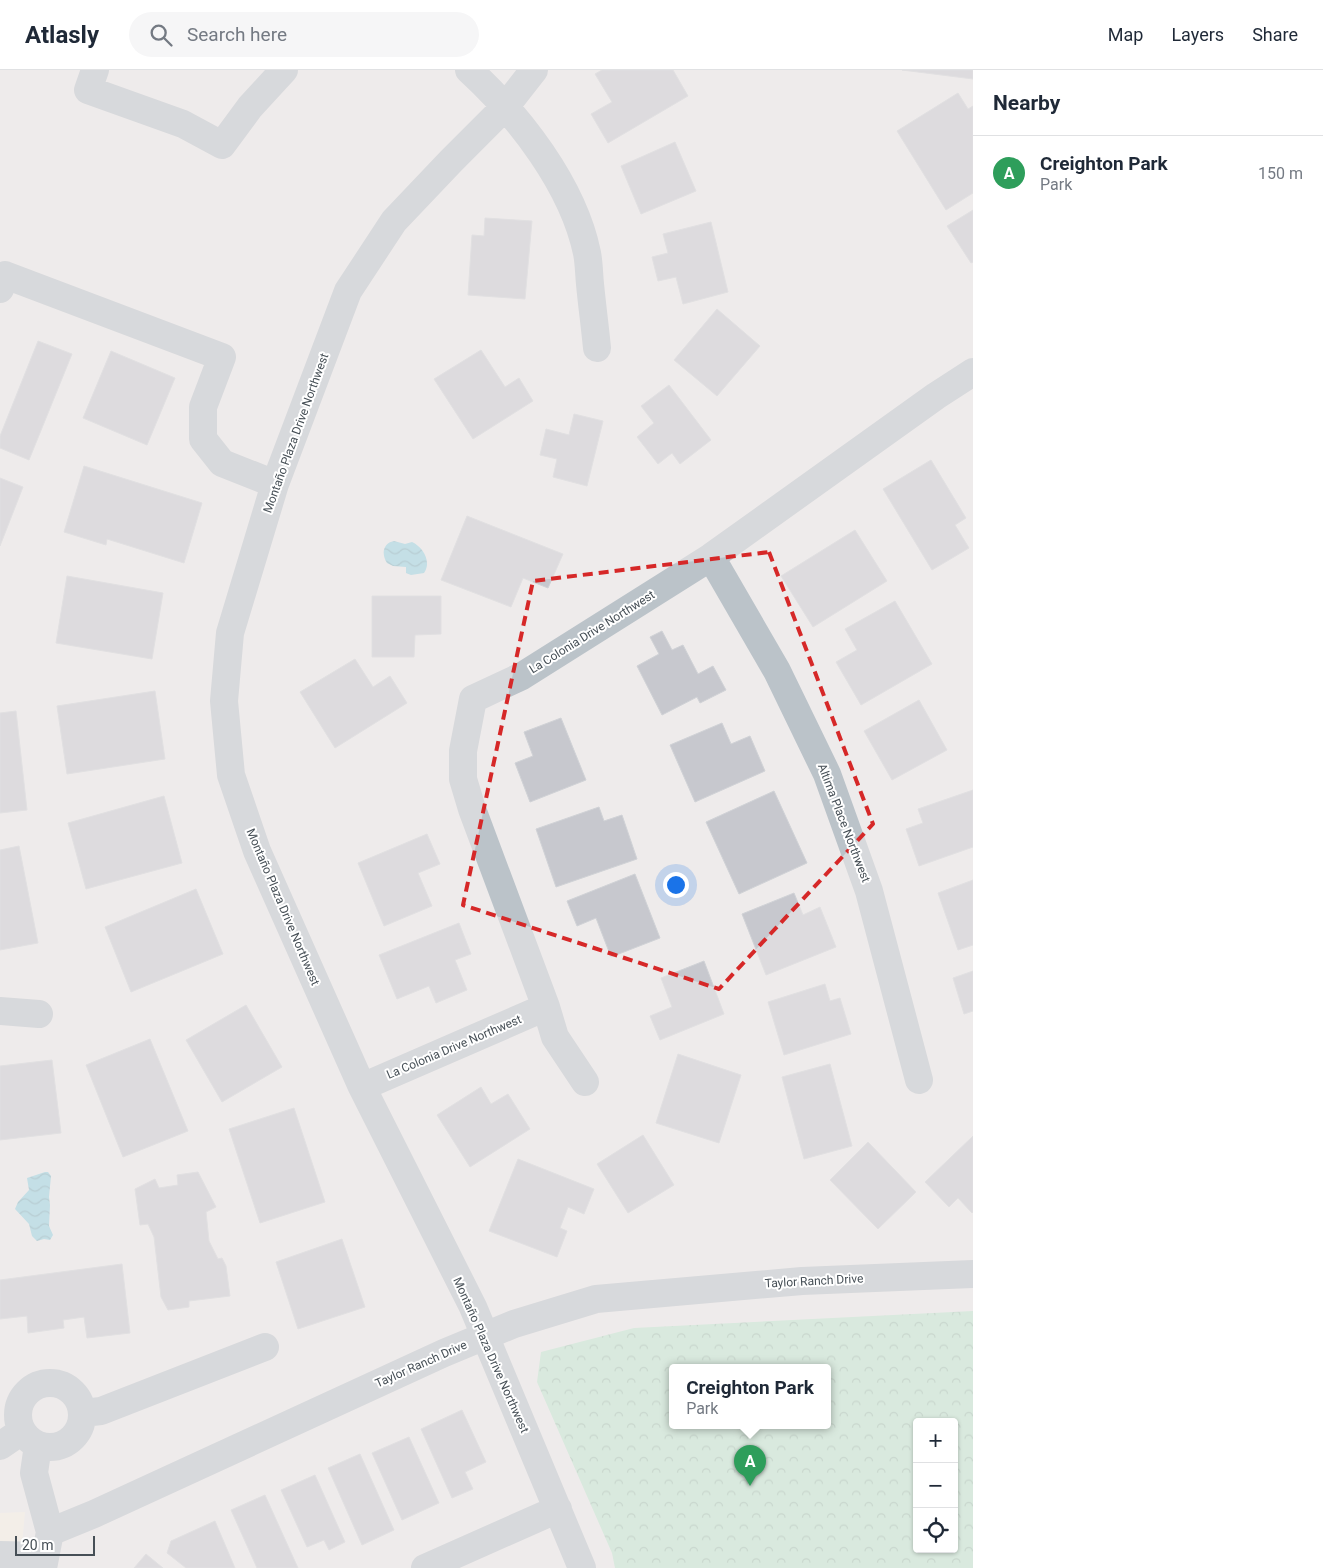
<!DOCTYPE html>
<meta charset="utf-8">
<style>
:root{--surface:#fff;--page:#f6f6f7;--text:#1f2937;--muted:#747a83;--line:#e0e1e3;--accent:#2f72c5}
body{margin:0;font-family:Roboto,sans-serif;background:var(--page);color:var(--text)}
.controls{position:absolute;right:15px;bottom:15px;display:grid;overflow:hidden;border-radius:5px;box-shadow:0 1px 4px #0004}
.controls button{width:45px;height:45px;display:grid;place-items:center;padding:0;border:0;border-bottom:1px solid var(--line);background:var(--surface);color:var(--text);font:25px sans-serif}
.scale{position:absolute;left:15px;bottom:12px;width:80px;box-sizing:border-box;padding-left:5px;border:2px solid #464f56;border-top:0;font-size:14px;line-height:18px;white-space:nowrap;color:#464f56;-webkit-text-stroke:4px #fff;paint-order:stroke}
.you{position:absolute;left:675px;top:814px;width:18px;height:18px;margin:-12px;border:4px solid #fff;border-radius:50%;background:#1a73e8;box-shadow:0 0 0 8px #1a73e833}
.badge{display:grid;place-items:center;width:32px;height:32px;border-radius:50%;background:var(--accent);color:#fff;font-size:16px;font-weight:700}
.pin{position:absolute;translate:-50% -41px;filter:drop-shadow(0 1px 2px #0008)}
.pin::after{content:'';position:absolute;top:26px;width:18px;height:15px;background:inherit;clip-path:polygon(0 0,100% 0,50% 100%)}
.popup{position:absolute;left:669px;top:1294px;width:162px;height:65px;box-sizing:border-box;display:grid;place-content:center;border-radius:5px;background:var(--surface);filter:drop-shadow(0 1px 4px #0005);font-size:16px;white-space:nowrap;color:var(--muted)}
.popup b{font-size:19px;color:var(--text)}
.popup::after{content:'';position:absolute;left:50%;top:100%;margin-left:-10px;border:10px solid transparent;border-top-color:var(--surface)}
.list{margin:0;padding:0;list-style:none}
h2{display:flex;justify-content:space-between;align-items:center;height:65px;margin:0;padding:0 20px;font-size:21px}
h2 small{font-size:16px;font-weight:400;color:var(--muted)}
.list li{display:grid;grid-template-columns:32px 1fr auto;gap:15px;align-items:center;box-sizing:border-box;height:75px;padding:0 20px;border-top:1px solid var(--line)}
.list b{display:block;font-size:19px;white-space:nowrap}
.list p{margin:0;font-size:16px;white-space:nowrap;color:var(--muted)}
.list em{font-size:16px;font-style:normal;color:var(--muted)}
.icon{flex:none;width:28px;height:28px;fill:none;stroke:currentColor;stroke-width:2;stroke-linecap:round;stroke-linejoin:round}
.map{position:relative;flex:none;width:973px;height:1498px;overflow:hidden}
header{display:flex;align-items:center;gap:30px;box-sizing:border-box;height:70px;padding:0 25px;background:var(--surface);border-bottom:1px solid var(--line)}
header strong{font-size:24px}
nav{display:flex;gap:28px;margin-inline-start:auto;font-size:18px}
.search{width:350px;height:45px;background:var(--page);display:flex;align-items:center;gap:12px;box-sizing:border-box;padding:0 18px;border-radius:28px;color:var(--muted);font-size:19px}
main{display:flex}
aside{flex:1;background:var(--surface)}
.map>svg:first-child{display:block}
</style>
<header>
<strong>Atlasly</strong>
<div class="search"><svg class="icon" aria-label="search" viewBox="0 0 24 24"><circle cx="10" cy="10" r="6"/><path d="M15 15l6 6"/></svg>Search here</div>
<nav><a>Map</a><a>Layers</a><a>Share</a></nav>
</header>
<main>
<div class="map">
<svg width="973" height="1498" viewBox="0 0 973 1498">
<defs>
<pattern id="park-crowns" width="20" height="18" patternUnits="userSpaceOnUse" patternTransform="scale(1.25)"><rect width="20" height="18" fill="#bee7ce"/><path d="M2 6a3 3 0 1 1 6 0M12 15a3 3 0 1 1 6 0" fill="none" stroke="#9cbeaa"/></pattern>
<pattern id="water-waves" width="16" height="10" patternUnits="userSpaceOnUse" patternTransform="scale(1.25)"><rect width="16" height="10" fill="#90d0df"/><path d="M0 5q4-4 8 0t8 0" fill="none" stroke="#77abb8"/></pattern>
</defs>
<rect width="100%" height="100%" fill="#eeebeb"/>
<path fill="#f8f2e5" d="M25,1442L20,1498H0V1443Z"/>
<path fill="url(#park-crowns)" fill-rule="evenodd" d="M973,1241V1498H615L612,1483L537,1312L541,1282L634,1258ZM672,1297H828V1355H672ZM917,1352H954V1479H917Z"/>
<path fill="url(#water-waves)" d="M394,471L405,474L412,472C423,477 432,492 424,503L411,505L406,503V497L393,496L387,493C381,484 383,473 394,471Z
M45,1102H48L51,1106L49,1127L50,1135L49,1156L53,1165L50,1170L44,1169L37,1171L32,1166L29,1154L15,1139L18,1132L29,1120L27,1108Z"/>
<path fill="#c7c8ce" stroke="#d0d2d6" d="M602,0H673L688,26L608,73L591,44L612,32L595,4Z
M902,0H973V9Z
M958,23L968,39L973,36V123L946,140L897,61Z
M675,72L696,121L641,144L621,96Z
M973,140V192L971,193L947,156Z
M485,148L532,151L525,229L468,225L472,165L484,166Z
M711,152L728,222L683,234L676,207L658,211L652,187L668,183L663,164Z
M717,239L760,276L717,326L674,290Z
M38,271L72,284L29,390L0,378V366Z
M481,280L505,317L519,308L533,331L473,369L434,309Z
M111,281L175,308L147,375L83,348Z
M669,315L711,370L680,394L672,383L658,394L637,367L654,353L641,336Z
M574,344L603,351L587,416L553,407L557,389L540,385L546,359L569,365Z
M931,390L966,448L955,455L969,478L932,500L883,419Z
M84,396L202,433L184,493L107,469L106,475L64,462Z
M0,408L23,417L0,476Z
M467,446L563,484L548,518L523,508L511,537L441,510Z
M855,460L887,511L813,557L781,506Z
M67,506L163,523L152,589L56,573Z
M372,526H441V564L415,565L414,587H372Z
M895,531L932,594L861,635L836,592L857,580L845,559Z
M662,561L672,580L683,575L698,604L713,596L726,620L700,633L697,627L662,645L637,596L659,584L650,567Z
M355,589L373,617L390,606L407,633L335,678L300,622Z
M155,621L165,689L67,704L57,636Z
M919,630L947,680L892,710L864,661Z
M16,641L27,740L0,743V643Z
M561,648L586,710L530,732L515,693L533,686L524,662Z
M722,653L731,674L750,666L765,701L695,732L670,675Z
M973,720V777L919,796L906,759L923,753L918,739Z
M774,721L807,793L739,824L706,752Z
M164,726L182,793L86,819L68,753Z
M599,737L604,751L622,745L637,789L556,817L536,759Z
M427,764L440,794L418,803L432,836L384,856L358,793Z
M19,776L38,873L0,880V780Z
M635,804L660,868L611,887L596,848L577,856L567,831Z
M973,810V875L958,880L938,823Z
M196,819L223,884L131,922L105,857Z
M794,823L803,845L820,837L836,877L766,905L742,844Z
M459,853L471,884L455,890L467,920L436,933L429,916L397,929L379,885Z
M704,891L724,944L660,970L650,946L672,937L661,908Z
M973,901V941L964,944L953,908Z
M825,914L830,931L840,928L851,964L784,985L768,932Z
M246,935L282,997L222,1032L186,970Z
M150,969L188,1061L123,1087L86,995Z
M678,984L741,1005L719,1073L656,1053Z
M52,990L61,1063L0,1070V996Z
M830,994L852,1076L804,1089L782,1007Z
M481,1017L491,1034L508,1024L530,1059L470,1097L437,1045Z
M294,1038L325,1132L260,1153L229,1059Z
M643,1065L674,1115L628,1143L597,1094Z
M973,1066V1142L972,1143L958,1128L949,1137L925,1112Z
M868,1072L916,1122L878,1159L830,1110Z
M518,1089L594,1119L584,1144L568,1137L560,1158L567,1161L557,1187L489,1161Z
M198,1102L216,1137L206,1142L209,1171L218,1189L222,1188L226,1196L230,1226L189,1231V1237L168,1240L161,1227L154,1167L148,1154L140,1155L135,1119L155,1109L159,1118L178,1115L177,1105Z
M342,1169L365,1237L298,1259L276,1192Z
M122,1194L130,1263L87,1268L84,1247L63,1250L64,1258L28,1263L27,1246L0,1249V1210Z
M462,1340L486,1392L465,1402L473,1419L452,1428L421,1359Z
M409,1367L439,1433L402,1450L372,1383Z
M360,1384L394,1460L362,1475L328,1398Z
M315,1405L345,1472L329,1480L324,1470L307,1477L281,1420Z
M265,1425L298,1498H257L231,1440Z
M215,1451L235,1498H186L167,1483L171,1471Z
M146,1484L163,1498H134Z"/>
<g fill="none" stroke-linecap="round" stroke-linejoin="round">
<path stroke="#bbc3c9" stroke-width="28" d="M95,0L88,20L183,54L222,75L250,37L284,0
M469,0C519,46 573,115 587,183C589,193 589,204 590,214C592,235 595,257 597,278
M534,0L505,37L451,91L394,151L348,221L275,414L230,563L224,631L231,705L257,781L362,1017L473,1237L582,1498
M0,219L5,205L222,287L203,337V369L222,393L275,414
M711,487L777,601L827,704L869,821L919,1010
M0,941L39,944
M585,1012L555,967L546,937L472,739L463,709V681L473,629L522,606L711,487L936,326L973,302
M362,1017L546,937
M18 1345a32 32 0 1 1 64 0a32 32 0 1 1-64 0Z
M83,1343L101,1341L265,1277
M38,1375L34,1403L50,1462
M0,1376L22,1361
M0,1485L45,1486
M43,1498L50,1462L94,1444L444,1283L514,1254L596,1229L802,1211L973,1204
M425,1498L558,1439"/>
</g>
<path d="M0 0H973V1498H0ZM769,482L873,754L719,919L463,835L533,511Z" fill="#eeebeb" fill-opacity=".55" fill-rule="evenodd"/>
<path fill="none" stroke="#d62828" stroke-width="4" stroke-dasharray="10 6" stroke-linejoin="round" d="M769,482L873,754L719,919L463,835L533,511Z"/>
<g text-anchor="middle" dominant-baseline="central" stroke-width="4" stroke-linejoin="round" paint-order="stroke">
<g font-size="12" fill="#464f56" stroke="#fff">
<text transform="translate(296 363) rotate(-70)">Montaño Plaza Drive Northwest</text>
<text transform="translate(592 562) rotate(-32)">La Colonia Drive Northwest</text>
<text transform="translate(844 753) rotate(69)">Altima Place Northwest</text>
<text transform="translate(283 837) rotate(67)">Montaño Plaza Drive Northwest</text>
<text transform="translate(454 977) rotate(-23)">La Colonia Drive Northwest</text>
<text transform="translate(814 1211) rotate(-3)">Taylor Ranch Drive</text>
<text transform="translate(491 1285) rotate(66)">Montaño Plaza Drive Northwest</text>
<text transform="translate(421 1294) rotate(-24)">Taylor Ranch Drive</text>
</g>
</g>
</svg>
<div class="controls">
<button>+</button>
<button>−</button>
<button><svg class="icon" aria-label="locate" viewBox="0 0 24 24"><circle cx="12" cy="12" r="6"/><path d="M12 2v4M12 18v4M2 12h4M18 12h4"/></svg></button>
</div>
<div class="scale">20 m</div>
<div class="you"></div>
<div class="pin badge" style="left:750px;top:1416px;background:#2e9e5b">A</div>
<div class="popup"><b>Creighton Park</b>Park</div>
</div>
<aside>
<h2>Nearby<small></small></h2>
<ul class="list">
<li><span class="badge" style="background:#2e9e5b">A</span><div><b>Creighton Park</b><p>Park</p></div><em>150 m</em></li>
</ul>
</aside>
</main>
